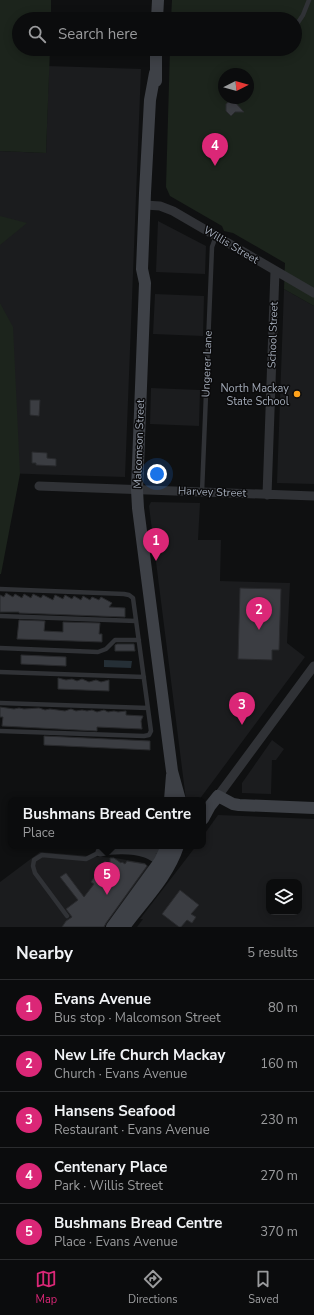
<!DOCTYPE html>
<meta charset="utf-8">
<style>
:root{--surface:#0b0c0d;--page:#141516;--text:#f1f3f6;--muted:#9a9b9d;--line:#2b2c2e;--accent:#db2777}
body{margin:0;font-family:"Nunito Sans",sans-serif;background:var(--page);color:var(--text)}
.controls{position:absolute;right:12px;bottom:12px;display:grid;overflow:hidden;border-radius:8px;box-shadow:0 2px 10px #0003}
.controls button{width:36px;height:36px;display:grid;place-items:center;padding:0;border:0;border-bottom:1px solid var(--line);background:var(--surface);color:var(--text);font:20px sans-serif}
.compass{position:absolute;left:218px;top:68px;width:36px;height:36px;border-radius:50%;background:var(--surface);box-shadow:0 2px 10px #0003;rotate:84deg}
.you{position:absolute;left:157px;top:474px;width:14px;height:14px;margin:-10px;border:3px solid #fff;border-radius:50%;background:#1a73e8;box-shadow:0 0 0 6px #1a73e833}
.badge{display:grid;place-items:center;width:26px;height:26px;border-radius:50%;background:var(--accent);color:#fff;font-size:13px;font-weight:700}
.pin{position:absolute;translate:-50% -33px;filter:drop-shadow(0 1px 2px #0008)}
.pin::after{content:'';position:absolute;top:21px;width:14px;height:12px;background:inherit;clip-path:polygon(0 0,100% 0,50% 100%)}
.popup{position:absolute;left:8px;top:797px;width:198px;height:52px;box-sizing:border-box;display:grid;place-content:center;border-radius:8px;background:var(--surface);filter:drop-shadow(0 1px 3px #0005);font-size:13px;white-space:nowrap;color:var(--muted)}
.popup b{font-size:15px;color:var(--text)}
.popup::after{content:'';position:absolute;left:50%;top:100%;margin-left:-8px;border:8px solid transparent;border-top-color:var(--surface)}
.list{margin:0;padding:0;list-style:none}
h2{display:flex;justify-content:space-between;align-items:center;height:52px;margin:0;padding:0 16px;font-size:17px}
h2 small{font-size:13px;font-weight:400;color:var(--muted)}
.list li{display:grid;grid-template-columns:26px 1fr auto;gap:12px;align-items:center;box-sizing:border-box;height:56px;padding:0 16px;border-top:1px solid var(--line)}
.list b{display:block;font-size:15px;white-space:nowrap}
.list p{margin:0;font-size:13px;white-space:nowrap;color:var(--muted)}
.list em{font-size:13px;font-style:normal;color:var(--muted)}
.icon{flex:none;width:22px;height:22px;fill:none;stroke:currentColor;stroke-width:2;stroke-linecap:round;stroke-linejoin:round}
.map{position:relative;flex:none;width:314px;height:927px;overflow:hidden}
.search{position:absolute;background:var(--surface);box-shadow:0 2px 10px #0003;left:12px;right:12px;top:12px;height:44px;display:flex;align-items:center;gap:10px;box-sizing:border-box;padding:0 14px;border-radius:22px;color:var(--muted);font-size:15px}
.sheet{height:332px;background:var(--surface)}
nav{display:flex;justify-content:space-around;align-items:center;box-sizing:border-box;height:56px;border-top:1px solid var(--line);background:var(--surface);font-size:11px;color:var(--muted)}
nav a{display:grid;justify-items:center;gap:2px}
nav .on{color:var(--accent)}
.map>svg:first-child{display:block}
</style>
<div class="map">
<svg width="314" height="927" viewBox="0 0 314 927">
<rect width="100%" height="100%" fill="#0f1011"/>
<path fill="#1b1c1e" fill-rule="evenodd" d="M49,66L141,69L125,477L0,473V151L46,153Z
M158,221L206,246L205,274L156,272Z
M284,289L314,306V484L277,483Z
M155,294L204,296L203,336L153,334Z
M151,388L200,390L199,426L150,424Z
M151,502L200,503L198,540H221L220,581L290,583L287,643L305,657L199,800H186L149,506Z
M272,740L284,749L276,760H272L271,794L242,793V783Z
M218,815L314,819V927H137L143,919H140L196,846H203V836ZM269,882H299V912H269Z
M40,852L115,858L145,863L149,867L104,927H0V882Z"/>
<path fill="#1c241c" fill-rule="evenodd" d="M0,0H51V19H19V49H50L46,153L0,151Z
M172,0H314V306L284,289L285,263L233,233L224,231L222,226L170,196L166,187L170,49H295V19H171ZM224,74H248V98H224Z
M0,216L27,223L0,245Z
M0,303L13,327L20,474L1,574H0Z"/>
<path fill="#252f36" d="M104,660L132,661L131,668L104,667Z"/>
<path fill="#3b3d42" stroke="#292a2d" d="M232,99L244,112H235L231,116L226,111V104Z
M30,400H40L39,416L30,415Z
M32,452L47,453V458L56,459V466L36,465V463H32Z
M240,588L281,589L279,650H272V660L238,659Z
M6,593L13,597L15,594L22,598L24,594L31,598L33,594L41,598L43,595L53,600L55,595L63,599L65,595L72,599L74,596L81,600L83,596L90,600L92,597L99,600L101,597L112,603L109,607L125,608V617L19,613V612H0V595L4,597Z
M19,620L45,621L44,631L63,632V622L100,623L99,634H102V642L17,639Z
M117,644H134L135,651H115V645Z
M21,655L66,657V666L21,664Z
M58,678L66,680L72,679L77,681L82,679L89,682L96,680L101,682L109,680V691L58,689Z
M0,707L14,709L19,708L24,709L39,708L45,710L50,709L65,711L71,709L76,711L82,710L87,711L92,710L97,712L104,710L108,712L114,711L118,712L126,711V715L143,716L141,721L142,729L97,727V731L2,726L3,717H0Z
M44,736L150,741V750L44,745Z
M110,858H114L121,863L122,862L125,864L127,861L145,864L147,866L106,923L104,927H62L66,921L72,917L66,909L78,900L60,877L66,873L84,897L94,884L91,882L105,861L110,865Z
M180,890L199,905L191,914L196,917L192,923L187,920L181,927H179L162,914Z"/>
<g fill="none" stroke-linecap="round" stroke-linejoin="round">
<path stroke="#303236" stroke-width="4.5" d="M295,27L303,15L309,0
M202,492L212,247L216,236
M0,589L124,594L129,595L133,598L151,731L149,735L144,736L0,731
M0,616L136,621
M0,648L98,652L106,649L115,640H139
M0,672L144,677
M0,703L148,708
M67,916L35,873L33,866L34,860L42,855L86,859L100,852"/>
<path stroke="#303236" stroke-width="9" d="M145,205L160,206L173,211L314,293
M39,486L314,496
M267,495L275,271
M218,796L314,666
M141,850L166,849
M100,852C113,849 132,849 145,853C151,855 155,858 160,861"/>
<path stroke="#3e4147" stroke-width="12" d="M157,19L158,0
M155,73L150,100L145,193L142,269L145,283L137,490L138,508L172,771L180,800
M156,81V49
M170,800L172,775
M203,819L210,806L218,796L233,804L239,805L314,808
M112,927L160,861L167,846
M124,927C143,901 168,877 178,846"/>
</g>
<circle fill="#ffa21a" stroke="#0b0b0c" stroke-width="1.5" cx="297" cy="394" r="4"/>
<g text-anchor="middle" dominant-baseline="central" stroke-width="3" stroke-linejoin="round" paint-order="stroke">
<g font-size="11" fill="#9fa7b4" stroke="#0b0b0c">
<text transform="translate(231 245) rotate(31)">Willis Street</text>
<text transform="translate(273 335) rotate(-88)">School Street</text>
<text transform="translate(207 364) rotate(-88)">Ungerer Lane</text>
<text transform="translate(139 444) rotate(-88)">Malcomson Street</text>
<text transform="translate(212 492) rotate(2)">Harvey Street</text>
</g>
<g font-size="11" fill="#9fa7b4" stroke="#0b0b0c" text-anchor="end">
<text x="289" y="388">North Mackay<tspan x="289" dy="13">State School</tspan></text>
</g>
</g>
</svg>
<div class="controls">
<button><svg class="icon" aria-label="layers" viewBox="0 0 24 24"><path d="M12 4l9 5-9 5-9-5zM3 14l9 5 9-5"/></svg></button>
</div>
<svg class="compass" viewBox="-18 -18 36 36"><path d="M0-13l5 13h-10z" fill="#e53935"/><path d="M0 13l5-13h-10z" fill="#9a9b9d"/></svg>
<div class="you"></div>
<div class="pin badge" style="left:156px;top:561px">1</div>
<div class="pin badge" style="left:259px;top:630px">2</div>
<div class="pin badge" style="left:242px;top:725px">3</div>
<div class="pin badge" style="left:215px;top:166px">4</div>
<div class="pin badge" style="left:107px;top:895px">5</div>
<div class="popup"><b>Bushmans Bread Centre</b>Place</div>
<div class="search"><svg class="icon" aria-label="search" viewBox="0 0 24 24"><circle cx="10" cy="10" r="6"/><path d="M15 15l6 6"/></svg>Search here</div>
</div>
<section class="sheet">
<h2>Nearby<small>5 results</small></h2>
<ul class="list">
<li><span class="badge">1</span><div><b>Evans Avenue</b><p>Bus stop · Malcomson Street</p></div><em>80 m</em></li>
<li><span class="badge">2</span><div><b>New Life Church Mackay</b><p>Church · Evans Avenue</p></div><em>160 m</em></li>
<li><span class="badge">3</span><div><b>Hansens Seafood</b><p>Restaurant · Evans Avenue</p></div><em>230 m</em></li>
<li><span class="badge">4</span><div><b>Centenary Place</b><p>Park · Willis Street</p></div><em>270 m</em></li>
<li><span class="badge">5</span><div><b>Bushmans Bread Centre</b><p>Place · Evans Avenue</p></div><em>370 m</em></li>
</ul>
</section>
<nav>
<a class="on"><svg class="icon" aria-label="map" viewBox="0 0 24 24"><path d="M3 6l6-2 6 2 6-2v14l-6 2-6-2-6 2zM9 4v14M15 6v14"/></svg>Map</a>
<a><svg class="icon" aria-label="directions" viewBox="0 0 24 24"><path d="M12 3l9 9-9 9-9-9zM9 14v-3h6M13 9l2 2-2 2"/></svg>Directions</a>
<a><svg class="icon" aria-label="saved" viewBox="0 0 24 24"><path d="M7 4h10v16l-5-4-5 4z"/></svg>Saved</a>
</nav>
